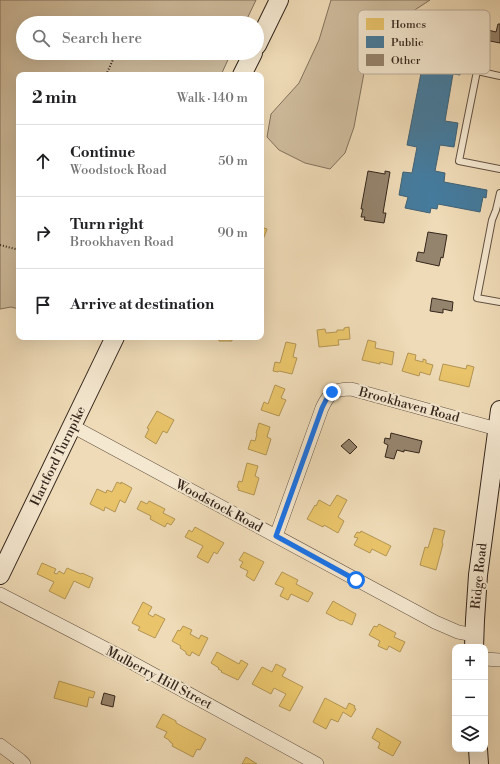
<!DOCTYPE html>
<meta charset="utf-8">
<style>
:root{--surface:#fff;--page:#f6f6f6;--text:#202124;--muted:#757577;--line:#e0e0e0}
body{margin:0;font-family:"Libre Bodoni",serif;background:var(--page);color:var(--text)}
.controls{position:absolute;right:12px;bottom:12px;display:grid;overflow:hidden;border-radius:8px;box-shadow:0 4px 16px #0002}
.controls button{width:36px;height:36px;display:grid;place-items:center;padding:0;border:0;border-bottom:1px solid var(--line);background:var(--surface);color:var(--text);font:20px sans-serif}
.stop{position:absolute;width:12px;height:12px;margin:-9px;border:3px solid #1a73e8;border-radius:50%;background:#fff}
.stop.end{background:#1a73e8;border-color:#fff;box-shadow:0 1px 4px #0008}
.list{margin:0;padding:0;list-style:none}
h2{display:flex;justify-content:space-between;align-items:center;height:52px;margin:0;padding:0 16px;font-size:17px}
h2 small{font-size:13px;font-weight:400;color:var(--muted)}
.list li{display:grid;grid-template-columns:26px 1fr auto;gap:12px;align-items:center;box-sizing:border-box;height:72px;padding:0 16px;border-top:1px solid var(--line)}
.list b{display:block;font-size:15px;white-space:nowrap}
.list p{margin:0;font-size:13px;white-space:nowrap;color:var(--muted)}
.list em{font-size:13px;font-style:normal;color:var(--muted)}
.icon{flex:none;width:22px;height:22px;fill:none;stroke:currentColor;stroke-width:2;stroke-linecap:round;stroke-linejoin:round}
.map{position:relative;flex:none;width:500px;height:764px;overflow:hidden}
.search{position:absolute;background:var(--surface);box-shadow:0 4px 16px #0002;left:16px;top:16px;width:248px;height:44px;display:flex;align-items:center;gap:10px;box-sizing:border-box;padding:0 14px;border-radius:22px;color:var(--muted);font-size:15px}
.panel{position:absolute;background:var(--surface);box-shadow:0 4px 16px #0002;left:16px;top:72px;width:248px;height:268px;border-radius:8px}
.map>svg:first-child{display:block}
</style>
<div class="map">
<svg width="500" height="764" viewBox="0 0 500 764">
<rect width="100%" height="100%" fill="#efdbb7"/>
<filter id="stains"><feTurbulence type="fractalNoise" baseFrequency=".005" numOctaves="4"/><feColorMatrix values="0 0 0 0 .2 0 0 0 0 .09 0 0 0 0 .02 0 0 0 .5 -.17"/></filter>
<radialGradient id="worn" r=".72"><stop offset=".6" stop-color="#630" stop-opacity="0"/><stop offset="1" stop-color="#630" stop-opacity=".3"/></radialGradient>
<path fill="#cfbc9d" stroke="#82715c" d="M0,0H256L245,23H23V53H231L221,75H19V309L11,307L0,309Z
M331,0H430L401,19L381,38L366,62L354,127L345,153L330,169L305,163L279,150L267,137L271,114L299,83L319,40Z"/>
<path fill="#e9c46a" stroke="#b39553" d="M261,227L267,229L261,245Z
M349,327L350,339L338,340L339,345L319,347L317,330L325,329L326,333L337,332V330H344V328Z
M218,337H232V341H219Z
M368,340L376,342L375,348L394,352L392,365L380,362V364L362,360Z
M286,342L296,344L293,357L297,358L292,374L279,371L278,372L273,371L275,362L280,363Z
M408,353L416,355L415,360L423,362V359L426,360V363L433,365L430,375L420,372L419,376L402,371Z
M443,364L466,369L467,365L474,367L469,387L439,380Z
M275,385L285,389L281,398L286,400L279,416L261,410L264,402L268,404Z
M157,411L174,420L167,433L163,431L156,444L145,437L149,429L147,428Z
M259,423L270,427L267,437L271,439L266,455L248,449L251,440L255,441L257,434L256,433Z
M247,463L258,466L255,476L259,478L254,495L238,490L239,488L237,487L239,481L242,482Z
M117,482L121,484V482L132,488L125,503L120,500L115,512L105,507L104,511L90,504L97,489L106,493L107,490L112,492Z
M337,495L347,500L338,517L344,521L338,533L324,525L323,527L307,519L315,505L316,506L319,500L330,506Z
M141,501L147,504L149,501L165,509L163,513L175,519L171,525L167,523L165,527L150,519L151,516L137,509Z
M195,527L224,543L217,554L214,552L208,563L197,557L203,546L185,537L189,530L192,532Z
M434,528L445,531L442,542L443,544L436,570L420,565L425,547L428,548Z
M361,531L391,546L386,556L372,549L370,553L354,545L358,538L354,537L357,532L360,533Z
M244,552L264,562L254,581L246,576L248,571L240,567L243,562L239,560Z
M42,563L56,569L54,573L57,574L59,571L64,574L67,568L81,574L82,573L93,578L89,588L74,581L65,599L49,591L54,582L37,574Z
M282,572L298,580L296,584L313,593L308,602L291,594L288,600L280,596L284,588L275,584Z
M333,601L356,614L352,625L342,620L341,621L326,613Z
M143,602L152,607L148,614L153,617L155,614L165,619L155,638L138,630L140,627L132,623Z
M379,624L396,633L394,637L405,642L400,652L389,646L387,650L378,646L380,641L369,635L374,626L377,627Z
M183,626L192,630L190,634L199,639L201,635L208,638L199,656L192,652L190,656L186,654V652L180,648L181,646L172,641L178,630L180,631Z
M217,652L239,664L241,660L248,664L238,680L221,672L222,671L218,669L219,668L211,663Z
M276,664L286,669L282,676L303,687L290,711L279,706L286,694L274,688L271,694L252,684L262,667L272,672Z
M59,681L95,692L93,698L89,697L87,707L54,698Z
M325,698L346,709L349,703L355,706L354,708L356,709L351,717L343,712L338,722L331,719L326,729L313,722Z
M163,714L176,721V723L206,739L200,750L197,749L193,757L172,746L173,744L170,742L169,740L164,737L167,732L156,727Z
M377,728L401,742L393,756L378,748L380,743L372,738Z
M246,757L257,764H242Z"/>
<path fill="#457b9d" stroke="#406276" d="M435,51L468,57L465,70L461,69L460,75L453,74L445,121L458,123L454,147L440,145L435,171L445,173L444,182L487,190L486,198L483,197L480,212L438,204L437,209L431,208L430,213L405,208L408,197L399,195L403,172L412,173L417,147L407,145L422,68L423,69L426,54L434,55Z"/>
<path fill="#95846d" stroke="#34261c" d="M498,24H500V43L485,40L488,30L496,32Z
M368,171L385,174V171L390,172L383,213H386L384,223L364,220L365,217H361L363,209H361Z
M428,232L447,235L443,258L441,257L439,266L416,261L418,252L424,253Z
M432,298L453,302L452,311L443,309V313L430,311Z
M391,433L422,441L419,453L404,450V452L397,450L394,459L385,457L388,445L384,443L385,438L390,439Z
M349,439L357,447L350,454L341,446Z
M104,693L115,696L113,707L101,704Z"/>
<g fill="none" stroke-linecap="round" stroke-linejoin="round">
<defs>
<path id="service" d="M500,76L477,71L459,161L500,169
M500,193L496,210L492,220L477,298L500,302"/>
<path id="minor" d="M72,426L435,622L458,632L474,635
M276,536L322,408C329,393 334,389 351,389L497,429
M0,594L118,655L317,764
M485,659L500,660
M0,745L20,760L24,764"/>
<path id="secondary" d="M257,45L279,0
M242,75L253,53
M0,575L115,337
M474,647L475,620L478,575L500,410
M478,749L479,764"/>
</defs>
<use href="#service" stroke="#635343" stroke-width="8"/>
<use href="#minor" stroke="#635343" stroke-width="14"/>
<use href="#secondary" stroke="#34261c" stroke-width="20"/>
<path stroke="#34261c" stroke-width="2" stroke-dasharray="1 2" stroke-linecap="butt" d="M106,75L116,53
M0,245L19,250"/>
<use href="#service" stroke="#f5e8d0" stroke-width="6"/>
<use href="#minor" stroke="#f5e8d0" stroke-width="13"/>
<use href="#secondary" stroke="#f5e8d0" stroke-width="18"/>
</g>
<g fill="none" stroke-linecap="round" stroke-linejoin="round">
<path stroke="#1a73e8" stroke-width="5" d="M332,392L326,400L322,408L276,536L356,580"/>
</g>
<g text-anchor="middle" dominant-baseline="central" stroke-width="4" stroke-linejoin="round" paint-order="stroke">
<g font-size="13" fill="#34261c" stroke="#f5e8d0">
<text transform="translate(409 405) rotate(15)">Brookhaven Road</text>
<text transform="translate(58 456) rotate(-64)">Hartford Turnpike</text>
<text transform="translate(219 506) rotate(28)">Woodstock Road</text>
<text transform="translate(479 576) rotate(-84)">Ridge Road</text>
<text transform="translate(159 678) rotate(28)">Mulberry Hill Street</text>
</g>
</g>
<rect x="358" y="10" width="132" height="64" rx="6" fill="#f5e8d0" stroke="#bbae9a" stroke-width="1"/>
<rect x="366" y="18" width="18" height="12" fill="#e9c46a"/>
<rect x="366" y="36" width="18" height="12" fill="#457b9d"/>
<rect x="366" y="54" width="18" height="12" fill="#95846d"/>
<g font-size="11" fill="#34261c">
<text x="391" y="28">Homes</text>
<text x="391" y="46">Public</text>
<text x="391" y="64">Other</text>
</g>
<rect width="100%" height="100%" filter="url(#stains)"/>
<rect width="100%" height="100%" fill="url(#worn)"/>
</svg>
<div class="controls">
<button>+</button>
<button>−</button>
<button><svg class="icon" aria-label="layers" viewBox="0 0 24 24"><path d="M12 4l9 5-9 5-9-5zM3 14l9 5 9-5"/></svg></button>
</div>
<div class="stop" style="left:356px;top:580px"></div>
<div class="stop end" style="left:332px;top:392px"></div>
<div class="search"><svg class="icon" aria-label="search" viewBox="0 0 24 24"><circle cx="10" cy="10" r="6"/><path d="M15 15l6 6"/></svg>Search here</div>
<section class="panel">
<h2>2 min<small>Walk · 140 m</small></h2>
<ul class="list">
<li><svg class="icon" aria-label="ahead" viewBox="0 0 24 24"><path d="M12 20V5M6 11l6-6 6 6"/></svg><div><b>Continue</b><p>Woodstock Road</p></div><em>50 m</em></li>
<li><svg class="icon" aria-label="right" viewBox="0 0 24 24"><path d="M7 20v-9h11M14 6l5 5-5 5"/></svg><div><b>Turn right</b><p>Brookhaven Road</p></div><em>90 m</em></li>
<li><svg class="icon" aria-label="arrive" viewBox="0 0 24 24"><path d="M6 21V4h12l-3 4 3 4H6"/></svg><div><b>Arrive at destination</b></div></li>
</ul>
</section>
</div>
